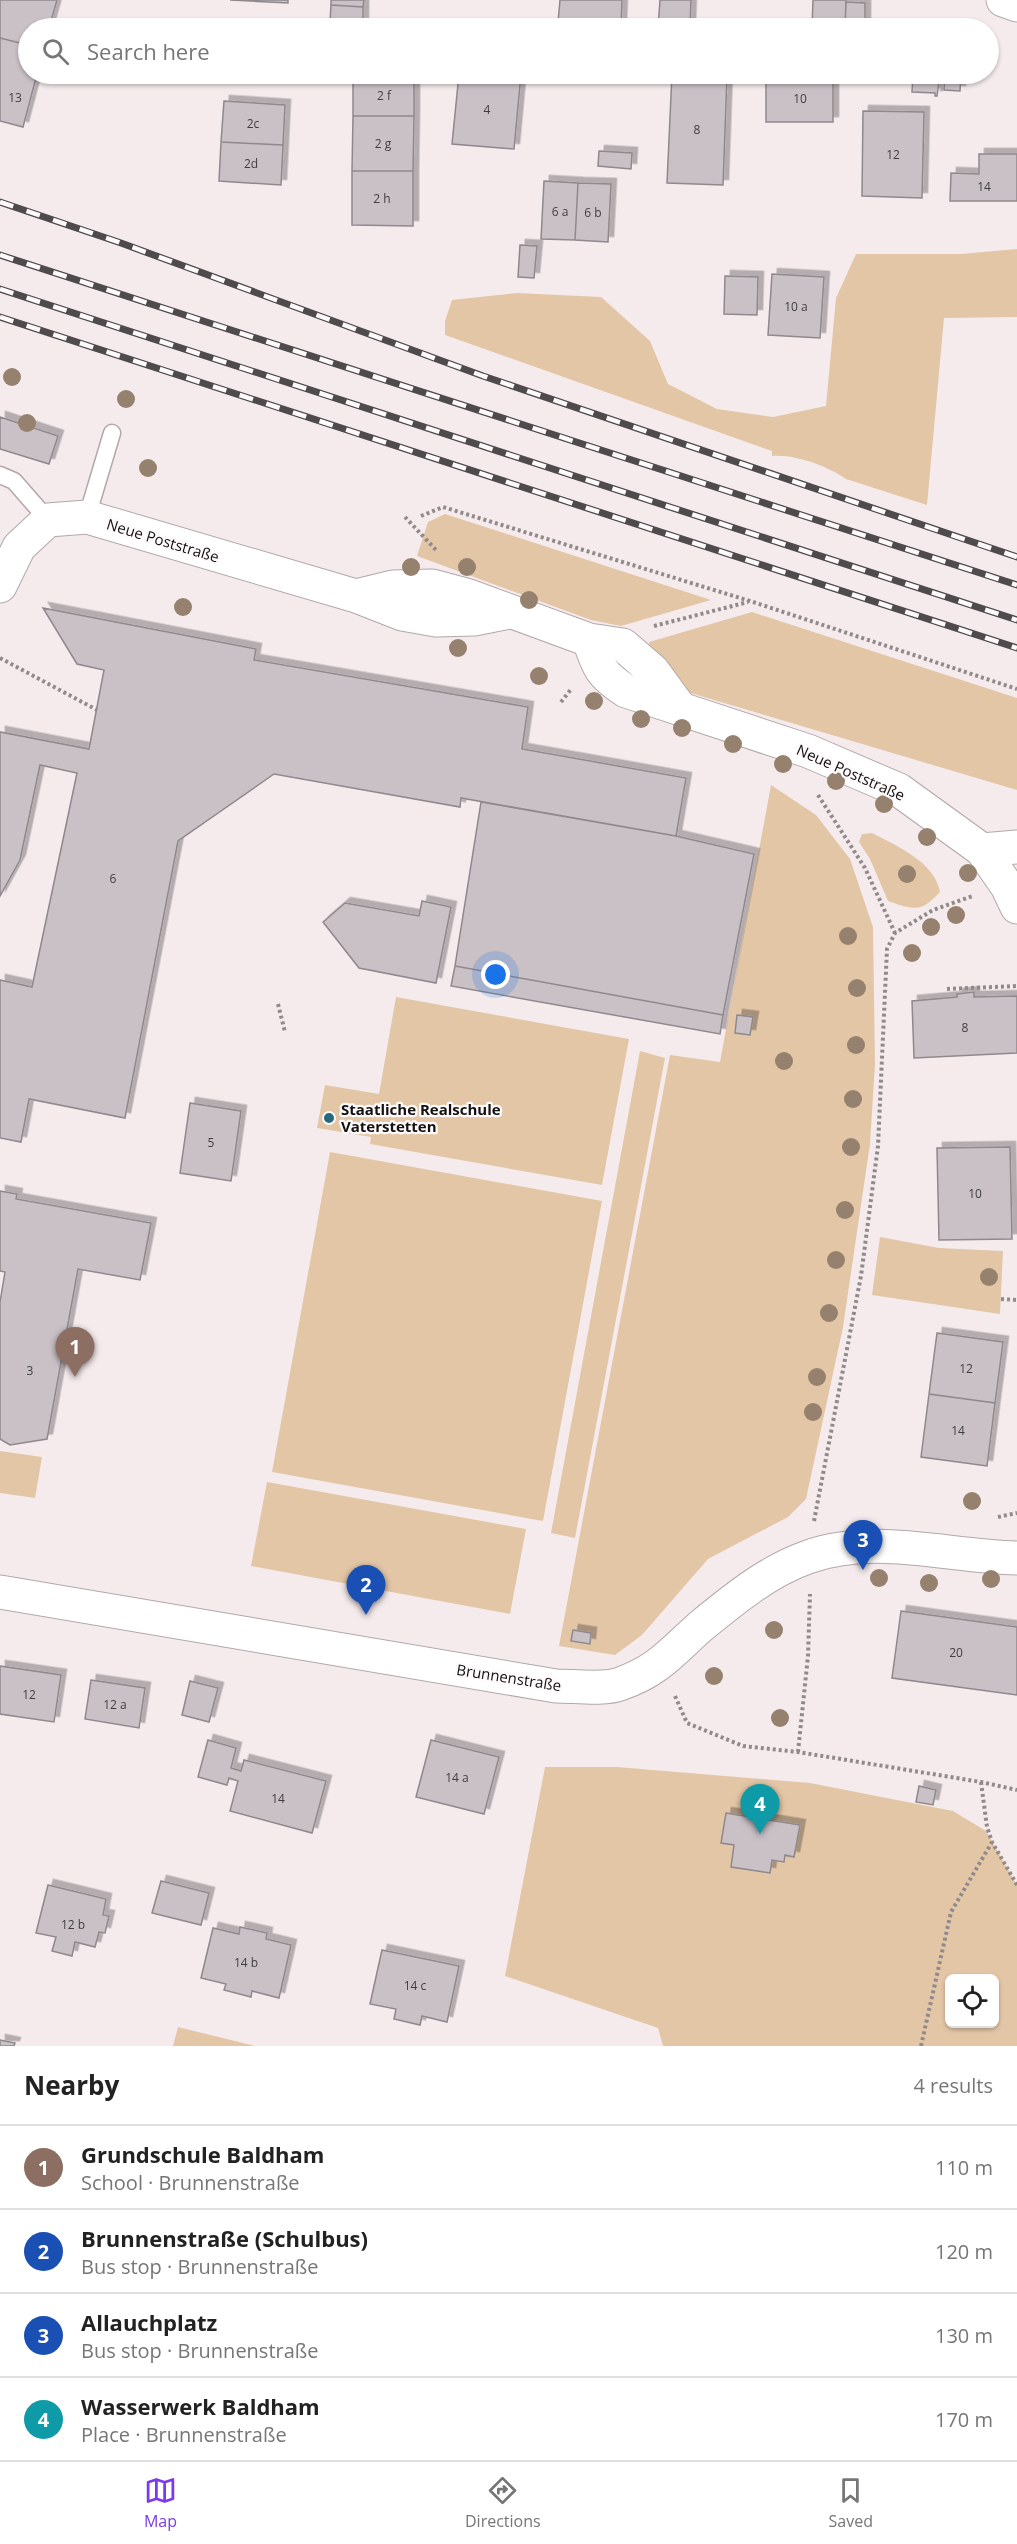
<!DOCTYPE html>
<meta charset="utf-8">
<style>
:root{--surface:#fff;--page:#f2f2f2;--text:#222;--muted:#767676;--line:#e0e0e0;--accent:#7c3aed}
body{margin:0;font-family:"Open Sans",sans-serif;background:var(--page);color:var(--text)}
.controls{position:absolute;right:18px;bottom:18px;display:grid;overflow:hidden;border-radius:9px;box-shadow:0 2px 4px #0004}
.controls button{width:54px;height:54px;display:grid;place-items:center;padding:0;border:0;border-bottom:2px solid var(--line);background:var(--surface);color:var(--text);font:30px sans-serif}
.you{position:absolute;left:496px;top:975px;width:21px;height:21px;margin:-15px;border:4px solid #fff;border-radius:50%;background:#1a73e8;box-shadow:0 0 0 9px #1a73e833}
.badge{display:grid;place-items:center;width:39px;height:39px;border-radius:50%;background:var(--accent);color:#fff;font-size:20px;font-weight:700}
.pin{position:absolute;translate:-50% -50px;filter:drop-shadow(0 2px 3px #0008)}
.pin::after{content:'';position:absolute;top:32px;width:21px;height:18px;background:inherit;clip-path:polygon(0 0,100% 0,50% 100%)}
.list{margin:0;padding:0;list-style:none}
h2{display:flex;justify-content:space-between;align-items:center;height:78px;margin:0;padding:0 24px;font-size:26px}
h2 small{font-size:20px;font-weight:400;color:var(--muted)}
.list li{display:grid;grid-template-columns:39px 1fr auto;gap:18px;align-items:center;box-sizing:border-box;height:84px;padding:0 24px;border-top:2px solid var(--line)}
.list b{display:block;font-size:22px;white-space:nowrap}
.list p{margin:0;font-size:20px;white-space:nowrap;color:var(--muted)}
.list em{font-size:20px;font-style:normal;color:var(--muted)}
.icon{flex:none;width:33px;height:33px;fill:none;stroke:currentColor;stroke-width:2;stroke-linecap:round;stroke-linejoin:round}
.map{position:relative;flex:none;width:1017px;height:2046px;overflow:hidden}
.search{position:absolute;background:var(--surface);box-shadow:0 2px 4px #0004;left:18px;right:18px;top:18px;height:66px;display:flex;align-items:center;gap:15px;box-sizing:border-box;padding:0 21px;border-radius:33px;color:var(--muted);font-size:22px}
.sheet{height:414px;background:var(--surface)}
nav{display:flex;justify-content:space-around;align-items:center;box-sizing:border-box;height:84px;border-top:2px solid var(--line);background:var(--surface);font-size:16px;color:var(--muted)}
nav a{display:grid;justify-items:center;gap:3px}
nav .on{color:var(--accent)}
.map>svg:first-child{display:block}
</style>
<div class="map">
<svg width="1017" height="2046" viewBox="0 0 1017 2046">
<defs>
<filter id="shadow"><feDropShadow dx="5.5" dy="-5.5" stdDeviation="0" flood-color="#0004"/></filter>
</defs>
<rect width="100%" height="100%" fill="#f5ebed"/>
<path fill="#e3c6a6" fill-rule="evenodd" d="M1017,249V317L944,318L927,505L846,479C827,466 795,454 772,456V451L445,335V321L452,300L517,293L601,297L650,341L668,384L717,409L773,417L826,406L836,298L856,254H961Z
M445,514L711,600L621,626L591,620L417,556L428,522Z
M752,612L1017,698V790L687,692L650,658L649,642Z
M771,785L816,815L850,859L873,927L875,1064L870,1144L843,1327L806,1499L788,1517L708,1559L642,1635L615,1655L559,1646L670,1055L720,1062Z
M872,833C897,846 935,862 940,892C921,913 914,910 888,901L870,859L859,842L862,834Z
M396,997L629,1039L602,1185L370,1144L371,1137L317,1128L325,1085L379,1094Z
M640,1051L665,1058L575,1538L551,1533Z
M330,1152L602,1201L543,1521L272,1472Z
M880,1237L939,1248L1003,1251L1000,1314L872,1295Z
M0,1451L42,1457L35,1498L0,1493Z
M267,1482L526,1529L510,1614L251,1566Z
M545,1767H617L810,1783L953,1811L986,1831L1017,1885V2046H663L658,2028L505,1976ZM950,1978H994V2024H950Z
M178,2027L255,2046H173Z"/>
<path fill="#c9c1c6" stroke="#8f888d" stroke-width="1.5" filter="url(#shadow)" d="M0,0H57L49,28H28V45L0,38Z
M230,0H288V3Z
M331,0H364L363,7L331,5Z
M560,0H622L621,26L558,22Z
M660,0H691L690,28H658Z
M813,0H846L845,28H812Z
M846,2L865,3V28H845Z
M331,5L363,7V23L330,22Z
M0,38L28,45V74H37L23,127L0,121Z
M353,74H414V116H353Z
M459,74H521L514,149L452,144Z
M672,74L727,75L723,185L667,183Z
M766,74H833V122H766Z
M913,74H940L937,96H935V93L912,92Z
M945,74H961L960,91L944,90Z
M224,101L285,105L283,145L221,142Z
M863,111L924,112L922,198L862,196Z
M353,116H414L413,171H352Z
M221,142L283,145L281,185L219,181Z
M599,151L632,153L631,169L598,166Z
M979,154H1017V201H950L951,173L979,174Z
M352,171H413V226L352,225Z
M544,181L578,183L575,240L541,239Z
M578,183L611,184L608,242L575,240Z
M520,245L537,246L534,278L518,277Z
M772,274L824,277L820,338L768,335Z
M725,276L758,277L757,315L724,314Z
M0,417L58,436L49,464L0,449Z
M43,608L256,649L254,660L528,707L522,749L686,778L676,836L461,798L460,807L274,774L178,841L125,1118L29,1099L21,1142L0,1138V980L32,987L77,773L40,765L20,860L0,896V732L89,749L104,670L77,664Z
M481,802L676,836L754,854L723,1015L455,966Z
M422,901L451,907L436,983L359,968L323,922L345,903L419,916Z
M455,966L723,1015L720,1034L451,986Z
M974,992V997L1017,996V1053L914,1058L912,1001L957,997V994Z
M737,1015L753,1017L750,1035L735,1033Z
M190,1103L241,1111L231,1181L180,1173Z
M1010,1147L1012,1239L939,1240L937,1148Z
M0,1191L17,1194L16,1199L151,1223L140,1280L78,1269L47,1439L10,1445L0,1439V1302L5,1272L0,1271Z
M937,1333L1003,1342L995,1403L929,1394Z
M929,1394L995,1403L987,1466L921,1457Z
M901,1611L1017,1627V1695L892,1678Z
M573,1630L591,1633L590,1644L571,1641Z
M0,1666L61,1675L54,1722L0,1714Z
M91,1680L145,1688L139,1728L85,1719Z
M190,1681L218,1688L209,1722L182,1715Z
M208,1740L236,1748L231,1768L241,1771L244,1760L326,1781L312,1833L230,1811L238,1781L229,1778L227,1785L198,1777Z
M431,1740L499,1757L484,1814L416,1797Z
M919,1786L936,1790L933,1805L916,1802Z
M726,1813L800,1825L794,1857L785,1855L784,1862L772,1860L770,1873L731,1867L734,1845L721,1843Z
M161,1881L209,1893L201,1925L152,1913Z
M48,1885L106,1899L103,1915L109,1916L105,1933L99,1932L95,1947L75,1942L72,1956L52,1951L56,1937L36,1933Z
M240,1927L267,1933L266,1939L291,1945L279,1998L252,1991L251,1997L224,1990L226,1984L201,1978L213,1928L239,1934Z
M382,1950L459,1966L447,2022L422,2016L420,2025L394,2019L396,2009L370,2004Z
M0,2040L15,2043L14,2046H0Z"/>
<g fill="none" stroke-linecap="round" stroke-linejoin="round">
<defs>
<path id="lane" d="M0,475L14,481L48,520
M87,517L112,433"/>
<path id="street" d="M1003,0L1017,5
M0,586L19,547L48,520L87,517L356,596L402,614L436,620L474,619L510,612
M356,596L393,587L432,586L469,596L589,640L623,645L653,671L680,708
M589,640C598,667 601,675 626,691L808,751L899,790L982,850L1007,886L1017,907
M982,850L1017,847
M0,1592L556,1686C574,1686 605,1690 620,1684C658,1671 673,1651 701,1626C734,1599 768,1571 808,1557C876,1533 948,1557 1017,1558"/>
</defs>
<use href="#lane" stroke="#b2a8a9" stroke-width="19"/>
<use href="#street" stroke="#b2a8a9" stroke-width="35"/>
<path stroke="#918a8b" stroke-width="4" stroke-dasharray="3 3" stroke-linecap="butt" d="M421,516L443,507L750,601L1017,689
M405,517L436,550
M654,626L748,602
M0,658L97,710
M561,702L572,688
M818,795L865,868L895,933
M947,989L1017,986
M278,1004L285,1032
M1001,1299L1017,1300
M998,1517L1017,1513
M814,1521L861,1276L878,1146L887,949L895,933L933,910L973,896
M675,1696L687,1723L743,1746L798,1752L981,1782L1017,1790
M798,1752L808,1656L810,1594
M981,1782L987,1827L992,1842L1017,1885
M921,2046L951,1912L992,1842"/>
<use href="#lane" stroke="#fff" stroke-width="16"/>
<use href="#street" stroke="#fff" stroke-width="33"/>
<defs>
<path id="rail" d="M0,202L121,243L483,376L1017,557
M0,255L1017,585
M0,289L1017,620
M0,317L1017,648"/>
</defs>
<use href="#rail" stroke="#4f4a4b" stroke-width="7"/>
<use href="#rail" stroke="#fefafb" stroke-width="4.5" stroke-dasharray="14" stroke-linecap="butt"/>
</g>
<g fill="#95816d">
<circle cx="12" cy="377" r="9"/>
<circle cx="126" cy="399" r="9"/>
<circle cx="27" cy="423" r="9"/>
<circle cx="148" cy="468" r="9"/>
<circle cx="411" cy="567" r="9"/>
<circle cx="467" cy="567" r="9"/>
<circle cx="529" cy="600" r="9"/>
<circle cx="183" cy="607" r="9"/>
<circle cx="458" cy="648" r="9"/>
<circle cx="539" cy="676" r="9"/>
<circle cx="594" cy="701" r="9"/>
<circle cx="641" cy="719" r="9"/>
<circle cx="682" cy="728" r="9"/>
<circle cx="733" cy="744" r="9"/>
<circle cx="783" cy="764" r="9"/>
<circle cx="836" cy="781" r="9"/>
<circle cx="884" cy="804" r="9"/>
<circle cx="927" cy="837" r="9"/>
<circle cx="968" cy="873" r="9"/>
<circle cx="907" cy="874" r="9"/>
<circle cx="956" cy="915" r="9"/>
<circle cx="931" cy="927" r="9"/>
<circle cx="848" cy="936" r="9"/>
<circle cx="912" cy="953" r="9"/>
<circle cx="857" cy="988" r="9"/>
<circle cx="856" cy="1045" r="9"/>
<circle cx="784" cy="1061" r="9"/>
<circle cx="853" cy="1099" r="9"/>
<circle cx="851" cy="1147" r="9"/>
<circle cx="845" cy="1210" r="9"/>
<circle cx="836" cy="1260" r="9"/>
<circle cx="989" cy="1277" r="9"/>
<circle cx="829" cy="1313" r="9"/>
<circle cx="817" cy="1377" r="9"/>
<circle cx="813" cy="1412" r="9"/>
<circle cx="972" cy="1501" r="9"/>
<circle cx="879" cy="1578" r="9"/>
<circle cx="991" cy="1579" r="9"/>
<circle cx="929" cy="1583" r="9"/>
<circle cx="774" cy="1630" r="9"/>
<circle cx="714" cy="1676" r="9"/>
<circle cx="780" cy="1718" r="9"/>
</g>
<circle fill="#27697c" stroke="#fefafb" stroke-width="2" cx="329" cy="1118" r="6"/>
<g text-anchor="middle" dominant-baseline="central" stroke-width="4.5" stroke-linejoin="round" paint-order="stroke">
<g font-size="12" fill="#413d3e">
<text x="384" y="95">2 f</text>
<text x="15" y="97">13</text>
<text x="800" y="98">10</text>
<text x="487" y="109">4</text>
<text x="253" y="123">2c</text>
<text x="697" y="129">8</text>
<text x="383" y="143">2 g</text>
<text x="893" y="154">12</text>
<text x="251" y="163">2d</text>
<text x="984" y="186">14</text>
<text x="382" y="198">2 h</text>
<text x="560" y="211">6 a</text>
<text x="593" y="212">6 b</text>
<text x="796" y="306">10 a</text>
<text x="113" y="878">6</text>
<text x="965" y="1027">8</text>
<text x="211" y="1142">5</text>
<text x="975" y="1193">10</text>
<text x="966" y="1368">12</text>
<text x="30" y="1370">3</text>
<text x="958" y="1430">14</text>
<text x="956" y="1652">20</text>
<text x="29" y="1694">12</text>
<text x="115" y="1704">12 a</text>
<text x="457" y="1777">14 a</text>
<text x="278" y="1798">14</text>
<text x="73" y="1924">12 b</text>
<text x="246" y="1962">14 b</text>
<text x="415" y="1985">14 c</text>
</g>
<g font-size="15" fill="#141111" stroke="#fefafb">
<text transform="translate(163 540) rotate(17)">Neue Poststraße</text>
<text transform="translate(851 772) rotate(24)">Neue Poststraße</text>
<text transform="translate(509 1677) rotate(9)">Brunnenstraße</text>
</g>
<g font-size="15" font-weight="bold" fill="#141111" stroke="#fefafb" text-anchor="start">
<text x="341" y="1109">Staatliche Realschule<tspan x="341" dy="17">Vaterstetten</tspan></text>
</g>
</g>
</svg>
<div class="controls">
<button><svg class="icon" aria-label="locate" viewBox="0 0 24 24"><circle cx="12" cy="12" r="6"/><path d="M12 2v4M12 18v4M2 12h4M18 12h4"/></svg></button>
</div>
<div class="you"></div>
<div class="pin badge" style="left:75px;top:1377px;background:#8d6e63">1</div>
<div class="pin badge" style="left:366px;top:1615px;background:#1a4fb4">2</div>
<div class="pin badge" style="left:863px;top:1570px;background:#1a4fb4">3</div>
<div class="pin badge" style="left:760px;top:1834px;background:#0f9aa8">4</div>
<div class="search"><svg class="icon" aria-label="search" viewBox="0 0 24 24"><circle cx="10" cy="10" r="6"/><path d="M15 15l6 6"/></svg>Search here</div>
</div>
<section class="sheet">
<h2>Nearby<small>4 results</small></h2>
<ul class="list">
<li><span class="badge" style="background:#8d6e63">1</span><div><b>Grundschule Baldham</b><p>School · Brunnenstraße</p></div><em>110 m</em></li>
<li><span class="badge" style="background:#1a4fb4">2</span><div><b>Brunnenstraße (Schulbus)</b><p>Bus stop · Brunnenstraße</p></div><em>120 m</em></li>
<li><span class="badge" style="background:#1a4fb4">3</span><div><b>Allauchplatz</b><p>Bus stop · Brunnenstraße</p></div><em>130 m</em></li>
<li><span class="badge" style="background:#0f9aa8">4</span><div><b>Wasserwerk Baldham</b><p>Place · Brunnenstraße</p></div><em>170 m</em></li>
</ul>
</section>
<nav>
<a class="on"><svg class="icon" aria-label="map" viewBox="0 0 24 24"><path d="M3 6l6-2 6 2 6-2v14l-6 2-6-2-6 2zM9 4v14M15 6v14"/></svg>Map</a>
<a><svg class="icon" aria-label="directions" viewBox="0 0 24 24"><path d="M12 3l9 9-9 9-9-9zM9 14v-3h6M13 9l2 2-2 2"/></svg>Directions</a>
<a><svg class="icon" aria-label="saved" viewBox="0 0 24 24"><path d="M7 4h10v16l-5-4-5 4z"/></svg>Saved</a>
</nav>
